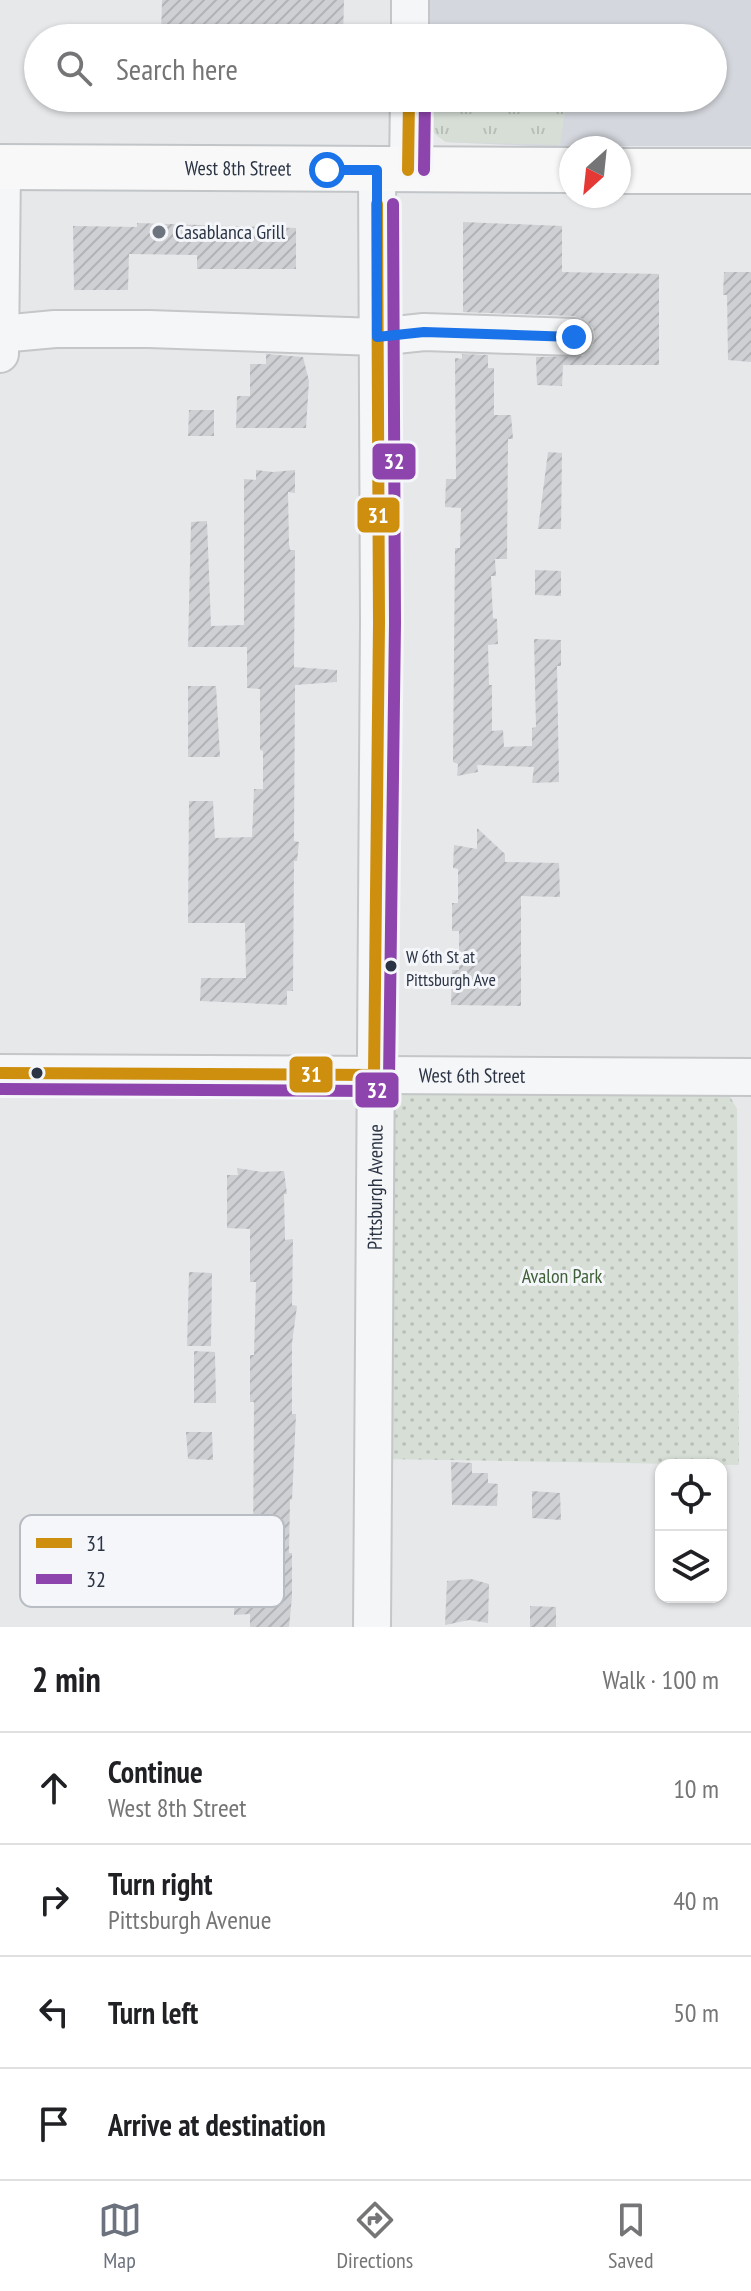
<!DOCTYPE html>
<meta charset="utf-8">
<style>
:root{--surface:#fff;--page:#f6f6f6;--text:#202124;--muted:#757577;--line:#e0e0e0;--accent:#6c737f}
body{margin:0;font-family:"PT Sans Narrow",sans-serif;background:var(--page);color:var(--text)}
.controls{position:absolute;right:24px;bottom:24px;display:grid;overflow:hidden;border-radius:16px;box-shadow:0 2px 6px #0004}
.controls button{width:72px;height:72px;display:grid;place-items:center;padding:0;border:0;border-bottom:2px solid var(--line);background:var(--surface);color:var(--text);font:40px sans-serif}
.compass{position:absolute;left:559px;top:136px;width:72px;height:72px;border-radius:50%;background:var(--surface);box-shadow:0 2px 6px #0004;rotate:207deg}
.stop{position:absolute;width:24px;height:24px;margin:-18px;border:6px solid #1a73e8;border-radius:50%;background:#fff}
.stop.end{background:#1a73e8;border-color:#fff;box-shadow:0 2px 8px #0008}
.list{margin:0;padding:0;list-style:none}
h2{display:flex;justify-content:space-between;align-items:center;height:104px;margin:0;padding:0 32px;font-size:34px}
h2 small{font-size:26px;font-weight:400;color:var(--muted)}
.list li{display:grid;grid-template-columns:52px 1fr auto;gap:24px;align-items:center;box-sizing:border-box;height:112px;padding:0 32px;border-top:2px solid var(--line)}
.list b{display:block;font-size:30px;white-space:nowrap}
.list p{margin:0;font-size:26px;white-space:nowrap;color:var(--muted)}
.list em{font-size:26px;font-style:normal;color:var(--muted)}
.icon{flex:none;width:44px;height:44px;fill:none;stroke:currentColor;stroke-width:2;stroke-linecap:round;stroke-linejoin:round}
.map{position:relative;flex:none;width:751px;height:1627px;overflow:hidden}
.search{position:absolute;background:var(--surface);box-shadow:0 2px 6px #0004;left:24px;right:24px;top:24px;height:88px;display:flex;align-items:center;gap:20px;box-sizing:border-box;padding:0 28px;border-radius:44px;color:var(--muted);font-size:30px}
.sheet{height:552px;background:var(--surface)}
nav{display:flex;justify-content:space-around;align-items:center;box-sizing:border-box;height:112px;border-top:2px solid var(--line);background:var(--surface);font-size:22px;color:var(--muted)}
nav a{display:grid;justify-items:center;gap:4px}
nav .on{color:var(--accent)}
.map>svg:first-child{display:block}
</style>
<div class="map">
<svg width="751" height="1627" viewBox="0 0 751 1627">
<defs>
<pattern id="grass-tufts" width="24" height="20" patternUnits="userSpaceOnUse" patternTransform="scale(2)"><rect width="24" height="20" fill="#d6ded6"/><path d="M3 7l-1-3M5 7V3M7 7l1-3M15 17l-1-3M17 17v-4M19 17l1-3" fill="none" stroke="#b8bfb9"/></pattern>
<pattern id="park-dots" width="8" height="8" patternUnits="userSpaceOnUse" patternTransform="scale(2)"><rect width="8" height="8" fill="#d6ded6"/><path d="M2 2h.1M6 6h.1" fill="none" stroke="#b8bfb9" stroke-width="1.8" stroke-linecap="round"/></pattern>
<pattern id="building-hatch" width="6" height="6" patternUnits="userSpaceOnUse" patternTransform="scale(2)"><rect width="6" height="6" fill="#ced0d3"/><path d="M-1 1l2-2M0 6l6-6M5 7l2-2" fill="none" stroke="#b1b3b6"/></pattern>
</defs>
<rect width="100%" height="100%" fill="#e6e8ea"/>
<path fill="#d4d7dd" d="M427,0H751V146H534L446,142L435,134L427,122V98H713V38H426Z"/>
<path fill="url(#grass-tufts)" d="M427,98H567L560,145L446,142C427,130 427,119 427,98Z"/>
<path fill="url(#park-dots)" d="M401,1092H723L729,1095L737,1109L739,1465L386,1459L388,1103Z"/>
<path fill="url(#building-hatch)" d="M162,0H344L343,38H161Z
M463,222L562,226V272L659,274V365H563L562,386L537,385L536,357L583,356L592,347L595,337L593,328L586,320L575,316L463,312Z
M137,223L296,228V269H197V255L129,254L128,290H74L73,226L137,227Z
M724,272H751V362L728,360L727,295H723Z
M266,354L303,357L309,381L306,428H236L237,396H250V364H266Z
M462,354L488,355V368H494V415H511L513,439H508L507,559H495L496,576H491L493,618L497,619L498,644L488,645L489,685H492V731L503,730L504,747L532,746V728L536,727L534,639L561,640V666H557L559,782L532,783L534,767L477,765L478,772L457,776L458,764L453,762L455,548H460L461,508L445,507L446,479H456L455,358L462,359Z
M189,410H214V436H188Z
M548,452L562,453L561,529H538Z
M256,470L273,472L295,470V493L288,492L289,544L290,550H295L294,667L337,670V682L295,685L294,841L299,842L297,861H294L293,991H287V1005L200,1001L201,978H246L245,923H188L189,801H213L215,838L252,837L254,789H263V751L260,750V689L247,688V647H188L191,522L207,521L211,626L244,625V479L256,480Z
M535,570L561,571V596L535,595Z
M188,686H216L220,757H188Z
M477,828L505,854V862L559,863L560,897L521,896V1006L451,1005L452,970H459V931H452V903H458V869L453,868L454,845L477,849Z
M237,1168L262,1172L284,1171L287,1194H284L285,1240L293,1239L292,1305L297,1306L292,1343V1414H296L292,1500L290,1499L289,1553H292V1597L289,1627H250V1614L234,1615L236,1563L251,1564L250,1553H253L254,1402H250V1355H254L256,1282H250V1229L227,1228V1175H238Z
M189,1272L212,1273L211,1346H187Z
M194,1351L215,1352L216,1403H194Z
M186,1432H212L213,1460L188,1459Z
M451,1462L472,1463V1473H488V1483L498,1484L497,1506L452,1505Z
M532,1491L560,1493L561,1520L532,1518Z
M471,1579L489,1584L488,1623L469,1620L445,1625L447,1581Z
M530,1606L556,1607V1627H530Z"/>
<g fill="none" stroke-linecap="round" stroke-linejoin="round">
<defs>
<g id="minor">
<path d="M410,38V0"/>
<path d="M408,170L409,98"/>
<path d="M0,334L55,329H149L377,337L424,332L574,337"/>
<path d="M0,354L2,167"/>
<path id="s1" d="M0,1073L751,1077"/>
<path id="s2" d="M372,1627L379,623L377,170"/>
</g>
<g id="major">
<path id="s3" d="M0,167L571,170"/>
<path d="M619,171H751"/>
</g>
</defs>
<use href="#minor" stroke="#c4c6c8" stroke-width="40"/>
<use href="#major" stroke="#c2c5c8" stroke-width="48"/>
<use href="#minor" stroke="#f5f6f7" stroke-width="36"/>
<use href="#major" stroke="#f8f8f8" stroke-width="44"/>
<defs>
<path id="bus-1" d="M408,170L409,98
M0,1073L374,1075L379,623L377,204"/>
<path id="bus-2" d="M424,170L425,98
M0,1089L374,1091L383,1088L389,1081L395,623L393,204"/>
</defs>
<use href="#bus-1" stroke="#f4f6f9" stroke-width="18"/>
<use href="#bus-2" stroke="#f4f6f9" stroke-width="18"/>
<use href="#bus-1" stroke="#ce8f0e" stroke-width="12"/>
<use href="#bus-2" stroke="#8e44ad" stroke-width="12"/>
</g>
<g fill="none" stroke-linecap="round" stroke-linejoin="round">
<path stroke="#1a73e8" stroke-width="10" d="M327,170H377V337L424,332L574,337"/>
</g>
<circle fill="#6c737f" stroke="#f4f6f9" stroke-width="3" cx="159" cy="232" r="8"/>
<g fill="#2b3445" stroke="#f4f6f9" stroke-width="3">
<circle cx="391" cy="966" r="7"/>
<circle cx="37" cy="1073" r="7"/>
</g>
<g text-anchor="middle" dominant-baseline="central" stroke-width="6" stroke-linejoin="round" paint-order="stroke">
<g font-size="18" fill="#2b3445" stroke="#f4f6f9" text-anchor="start">
<text x="406" y="956">W 6th St at<tspan x="406" dy="23">Pittsburgh Ave</tspan></text>
</g>
<g font-size="20" fill="#2b3445" stroke="#f4f6f9">
<text stroke="none"><textPath href="#s3" startOffset="238">West 8th Street</textPath></text>
<text stroke="none"><textPath href="#s1" startOffset="472">West 6th Street</textPath></text>
<text stroke="none"><textPath href="#s2" startOffset="440">Pittsburgh Avenue</textPath></text>
</g>
<g font-size="20" fill="#2b3445" stroke="#f4f6f9" text-anchor="start">
<text x="175" y="232">Casablanca Grill</text>
</g>
<g font-size="20" fill="#3f6138" stroke="#f4f6f9">
<text x="562" y="1276">Avalon Park</text>
</g>
</g>
<rect x="20" y="1515" width="264" height="92" rx="12" fill="#f4f6f9" stroke="#b8bcc3" stroke-width="2"/>
<rect x="36" y="1538" width="36" height="10" fill="#ce8f0e"/>
<rect x="36" y="1574" width="36" height="10" fill="#8e44ad"/>
<g font-size="22" fill="#2b3445">
<text x="86" y="1551">31</text>
<text x="86" y="1587">32</text>
</g>
<g stroke="#f4f6f9" stroke-width="3">
<rect x="371" y="442" width="46" height="39" rx="8" fill="#8e44ad"/>
<rect x="356" y="496" width="45" height="38" rx="8" fill="#ce8f0e"/>
<rect x="288" y="1055" width="46" height="39" rx="8" fill="#ce8f0e"/>
<rect x="354" y="1071" width="46" height="38" rx="8" fill="#8e44ad"/>
</g>
<g font-size="22" text-anchor="middle" font-weight="bold" fill="#fff">
<text x="394" y="469">32</text>
<text x="378" y="523">31</text>
<text x="311" y="1082">31</text>
<text x="377" y="1098">32</text>
</g>
</svg>
<div class="controls">
<button><svg class="icon" aria-label="locate" viewBox="0 0 24 24"><circle cx="12" cy="12" r="6"/><path d="M12 2v4M12 18v4M2 12h4M18 12h4"/></svg></button>
<button><svg class="icon" aria-label="layers" viewBox="0 0 24 24"><path d="M12 4l9 5-9 5-9-5zM3 14l9 5 9-5"/></svg></button>
</div>
<svg class="compass" viewBox="-18 -18 36 36"><path d="M0-13l5 13h-10z" fill="#e53935"/><path d="M0 13l5-13h-10z" fill="#757577"/></svg>
<div class="stop" style="left:327px;top:170px"></div>
<div class="stop end" style="left:574px;top:337px"></div>
<div class="search"><svg class="icon" aria-label="search" viewBox="0 0 24 24"><circle cx="10" cy="10" r="6"/><path d="M15 15l6 6"/></svg>Search here</div>
</div>
<section class="sheet">
<h2>2 min<small>Walk · 100 m</small></h2>
<ul class="list">
<li><svg class="icon" aria-label="ahead" viewBox="0 0 24 24"><path d="M12 20V5M6 11l6-6 6 6"/></svg><div><b>Continue</b><p>West 8th Street</p></div><em>10 m</em></li>
<li><svg class="icon" aria-label="right" viewBox="0 0 24 24"><path d="M7 20v-9h11M14 6l5 5-5 5"/></svg><div><b>Turn right</b><p>Pittsburgh Avenue</p></div><em>40 m</em></li>
<li><svg class="icon" aria-label="left" viewBox="0 0 24 24"><path d="M17 20v-9H6M10 6l-5 5 5 5"/></svg><div><b>Turn left</b></div><em>50 m</em></li>
<li><svg class="icon" aria-label="arrive" viewBox="0 0 24 24"><path d="M6 21V4h12l-3 4 3 4H6"/></svg><div><b>Arrive at destination</b></div></li>
</ul>
</section>
<nav>
<a class="on"><svg class="icon" aria-label="map" viewBox="0 0 24 24"><path d="M3 6l6-2 6 2 6-2v14l-6 2-6-2-6 2zM9 4v14M15 6v14"/></svg>Map</a>
<a><svg class="icon" aria-label="directions" viewBox="0 0 24 24"><path d="M12 3l9 9-9 9-9-9zM9 14v-3h6M13 9l2 2-2 2"/></svg>Directions</a>
<a><svg class="icon" aria-label="saved" viewBox="0 0 24 24"><path d="M7 4h10v16l-5-4-5 4z"/></svg>Saved</a>
</nav>
